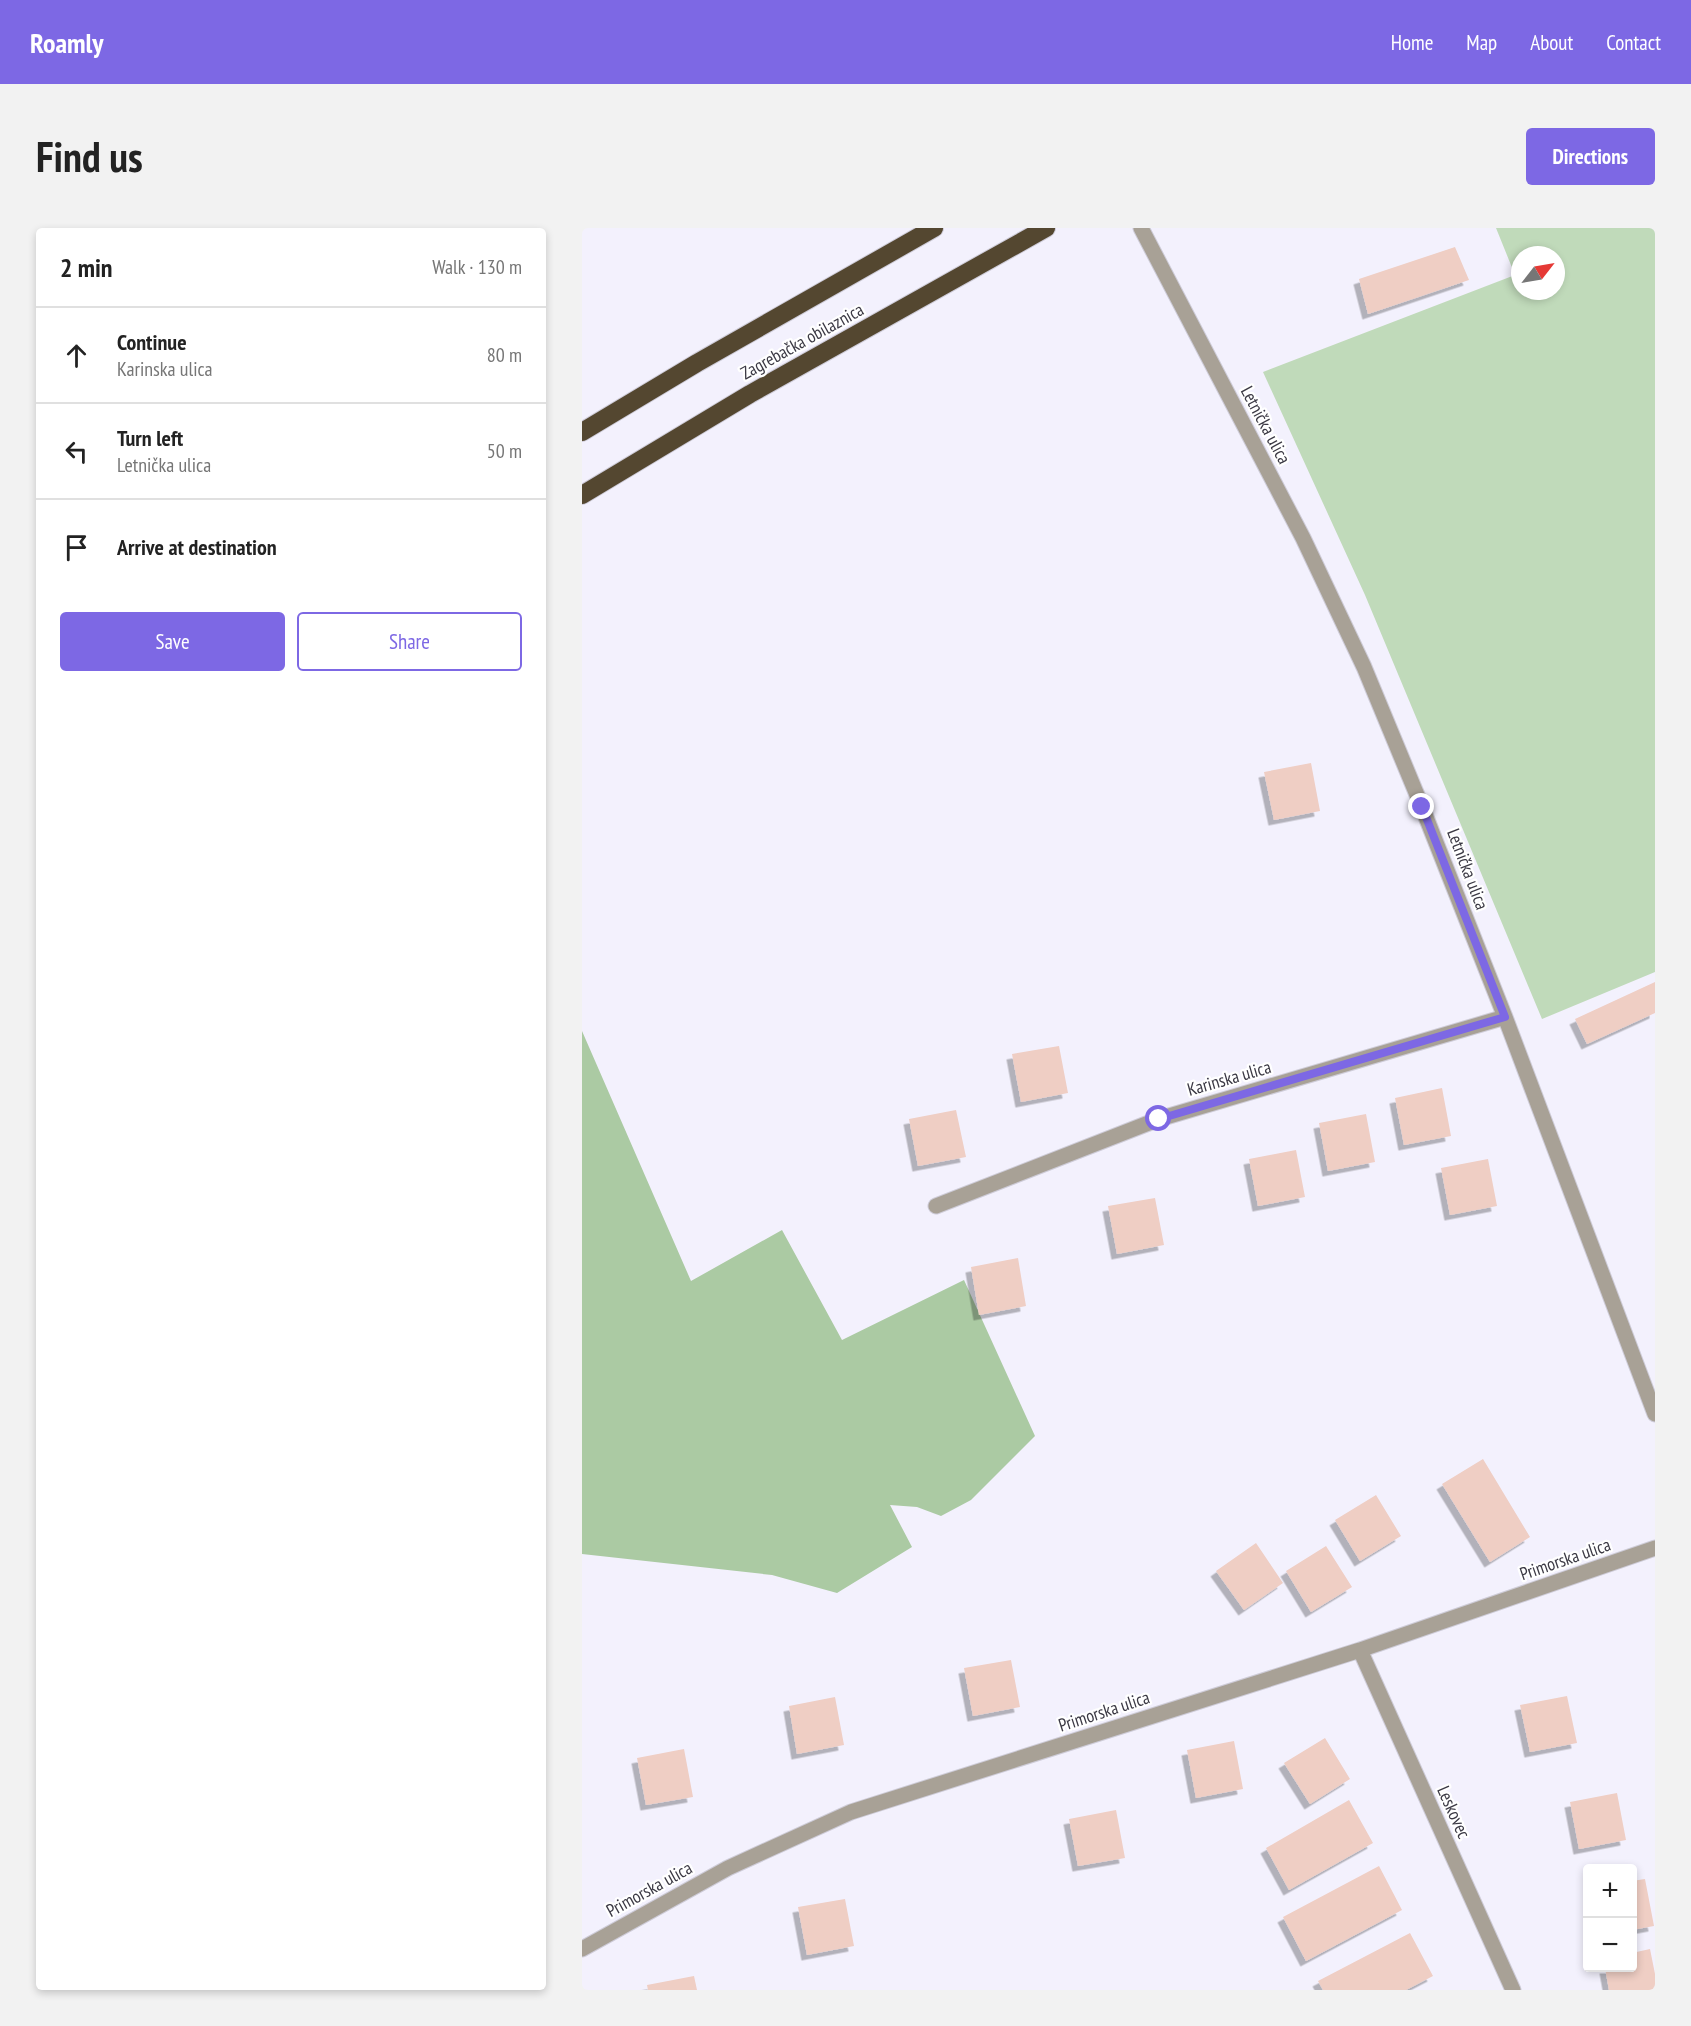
<!DOCTYPE html>
<meta charset="utf-8">
<style>
:root{--surface:#fff;--page:#f2f2f2;--text:#222;--muted:#767676;--line:#e0e0e0;--accent:#7d68e4}
body{margin:0;font-family:"PT Sans Narrow",sans-serif;background:var(--page);color:var(--text)}
.controls{position:absolute;right:18px;bottom:18px;display:grid;overflow:hidden;border-radius:6px;box-shadow:0 3px 9px #0003}
.controls button{width:54px;height:54px;display:grid;place-items:center;padding:0;border:0;border-bottom:2px solid var(--line);background:var(--surface);color:var(--text);font:30px sans-serif}
.compass{position:absolute;left:929px;top:18px;width:54px;height:54px;border-radius:50%;background:var(--surface);box-shadow:0 3px 9px #0003;rotate:59deg}
.stop{position:absolute;width:18px;height:18px;margin:-14px;border:4px solid #7d68e4;border-radius:50%;background:#fff}
.stop.end{background:#7d68e4;border-color:#fff;box-shadow:0 2px 6px #0008}
.list{margin:0;padding:0;list-style:none}
h2{display:flex;justify-content:space-between;align-items:center;height:78px;margin:0;padding:0 24px;font-size:26px}
h2 small{font-size:20px;font-weight:400;color:var(--muted)}
.list li{display:grid;grid-template-columns:39px 1fr auto;gap:18px;align-items:center;box-sizing:border-box;height:96px;padding:0 24px;border-top:2px solid var(--line)}
.list b{display:block;font-size:22px;white-space:nowrap}
.list p{margin:0;font-size:20px;white-space:nowrap;color:var(--muted)}
.list em{font-size:20px;font-style:normal;color:var(--muted)}
.actions{display:flex;gap:12px;padding:18px 24px}
.actions a{flex:1;padding:14px 0;border:2px solid var(--accent);border-radius:6px;text-align:center;font-size:21px;color:var(--accent)}
.actions .main{background:var(--accent);color:#fff}
.icon{flex:none;width:33px;height:33px;fill:none;stroke:currentColor;stroke-width:2;stroke-linecap:round;stroke-linejoin:round}
.map{position:relative;flex:none;width:1073px;height:1762px;overflow:hidden;border-radius:6px}
header{display:flex;align-items:center;gap:36px;box-sizing:border-box;height:84px;padding:0 30px;background:var(--accent);color:#fff}
header strong{font-size:28px}
nav{display:flex;gap:33px;margin-inline-start:auto;font-size:21px}
.intro{display:flex;align-items:center;justify-content:space-between;box-sizing:border-box;height:144px;padding:0 36px}
h1{margin:0;font-size:42px}
.button{padding:15px 27px;border-radius:6px;background:var(--accent);color:#fff;font-size:21px;font-weight:700}
main{display:flex;gap:36px;padding:0 36px}
aside{flex:1;background:var(--surface);border-radius:6px;box-shadow:0 3px 9px #0003}
.map>svg:first-child{display:block}
</style>
<header>
<strong>Roamly</strong>
<nav><a>Home</a><a>Map</a><a>About</a><a>Contact</a></nav>
</header>
<div class="intro"><h1>Find us</h1><a class="button">Directions</a></div>
<main>
<aside>
<h2>2 min<small>Walk · 130 m</small></h2>
<ul class="list">
<li><svg class="icon" aria-label="ahead" viewBox="0 0 24 24"><path d="M12 20V5M6 11l6-6 6 6"/></svg><div><b>Continue</b><p>Karinska ulica</p></div><em>80 m</em></li>
<li><svg class="icon" aria-label="left" viewBox="0 0 24 24"><path d="M17 20v-9H6M10 6l-5 5 5 5"/></svg><div><b>Turn left</b><p>Letnička ulica</p></div><em>50 m</em></li>
<li><svg class="icon" aria-label="arrive" viewBox="0 0 24 24"><path d="M6 21V4h12l-3 4 3 4H6"/></svg><div><b>Arrive at destination</b></div></li>
</ul>
<div class="actions"><a class="main">Save</a><a>Share</a></div>
</aside>
<div class="map">
<svg width="1073" height="1762" viewBox="0 0 1073 1762">
<defs>
<filter id="shadow"><feDropShadow dx="-5.5" dy="5.5" stdDeviation="0" flood-color="#0004"/></filter>
</defs>
<rect width="100%" height="100%" fill="#f3f1fd"/>
<path fill="#c0daba" fill-rule="evenodd" d="M914,0H1073V744L960,791L783,367L681,144L933,47ZM938,27H974V63H938Z"/>
<path fill="#abcaa3" d="M0,803L109,1053L200,1002L260,1112L382,1052L453,1208L389,1272L359,1288L335,1279L308,1277L330,1319L255,1365L190,1347L0,1326Z"/>
<path fill="#efcec4" filter="url(#shadow)" d="M873,19L887,52L786,86L777,51Z
M729,535L738,583L692,592L682,544Z
M1073,754V785L1005,816L993,791Z
M477,818L486,865L439,874L430,826Z
M860,860L869,908L822,917L813,870Z
M374,882L384,929L336,938L327,891Z
M784,886L793,934L746,943L737,895Z
M714,922L723,969L676,978L667,931Z
M906,931L915,978L868,987L859,940Z
M573,970L582,1017L535,1026L526,978Z
M436,1030L444,1078L397,1087L389,1039Z
M901,1231L948,1309L908,1334L860,1256Z
M794,1267L819,1308L778,1333L753,1292Z
M674,1315L701,1355L662,1382L634,1343Z
M744,1318L770,1359L729,1384L704,1343Z
M429,1432L438,1479L391,1488L382,1440Z
M985,1468L995,1515L948,1524L938,1477Z
M253,1469L262,1517L215,1526L207,1478Z
M743,1510L768,1551L728,1576L702,1535Z
M652,1513L661,1561L614,1570L605,1522Z
M102,1521L111,1569L64,1577L55,1530Z
M1035,1565L1044,1612L997,1621L988,1574Z
M767,1572L791,1615L707,1662L684,1620Z
M534,1582L543,1630L496,1638L487,1591Z
M797,1638L820,1682L724,1733L701,1689Z
M1063,1651L1072,1698L1050,1702V1653Z
M263,1671L272,1718L225,1727L216,1679Z
M828,1705L851,1748L824,1762H741L736,1753Z
M1068,1721L1073,1746V1762H1027L1023,1740H1050V1725Z
M112,1748L115,1762H66L65,1757Z"/>
<g fill="none" stroke-linecap="round" stroke-linejoin="round">
<defs>
<path id="street" d="M559,0L721,310L782,439L840,579L923,789L1073,1186
M354,978L577,891L923,789
M778,1422L931,1762
M0,1721L146,1640L269,1584L778,1422L1073,1320"/>
<path id="highway" d="M0,204L115,135L352,0
M0,267L168,166L464,0"/>
</defs>
<use href="#street" stroke="#ceccd8" stroke-width="17"/>
<use href="#highway" stroke="#ceccd8" stroke-width="20"/>
<use href="#street" stroke="#a8a196" stroke-width="15"/>
<use href="#highway" stroke="#544730" stroke-width="18"/>
</g>
<g fill="none" stroke-linecap="round" stroke-linejoin="round">
<path stroke="#7d68e4" stroke-width="8" d="M577,891L923,789L840,579"/>
</g>
<g text-anchor="middle" dominant-baseline="central" stroke-width="4.5" stroke-linejoin="round" paint-order="stroke">
<g font-size="18" fill="#3b3944" stroke="#fff">
<text transform="translate(220 113) rotate(-29)">Zagrebačka obilaznica</text>
<text transform="translate(684 197) rotate(62)">Letnička ulica</text>
<text transform="translate(886 641) rotate(69)">Letnička ulica</text>
<text transform="translate(647 850) rotate(-16)">Karinska ulica</text>
<text transform="translate(983 1331) rotate(-19)">Primorska ulica</text>
<text transform="translate(522 1483) rotate(-18)">Primorska ulica</text>
<text transform="translate(872 1584) rotate(66)">Leskovec</text>
<text transform="translate(67 1661) rotate(-29)">Primorska ulica</text>
</g>
</g>
</svg>
<div class="controls">
<button>+</button>
<button>−</button>
</div>
<svg class="compass" viewBox="-18 -18 36 36"><path d="M0-13l5 13h-10z" fill="#e53935"/><path d="M0 13l5-13h-10z" fill="#767676"/></svg>
<div class="stop" style="left:577px;top:891px"></div>
<div class="stop end" style="left:840px;top:579px"></div>
</div>
</main>
